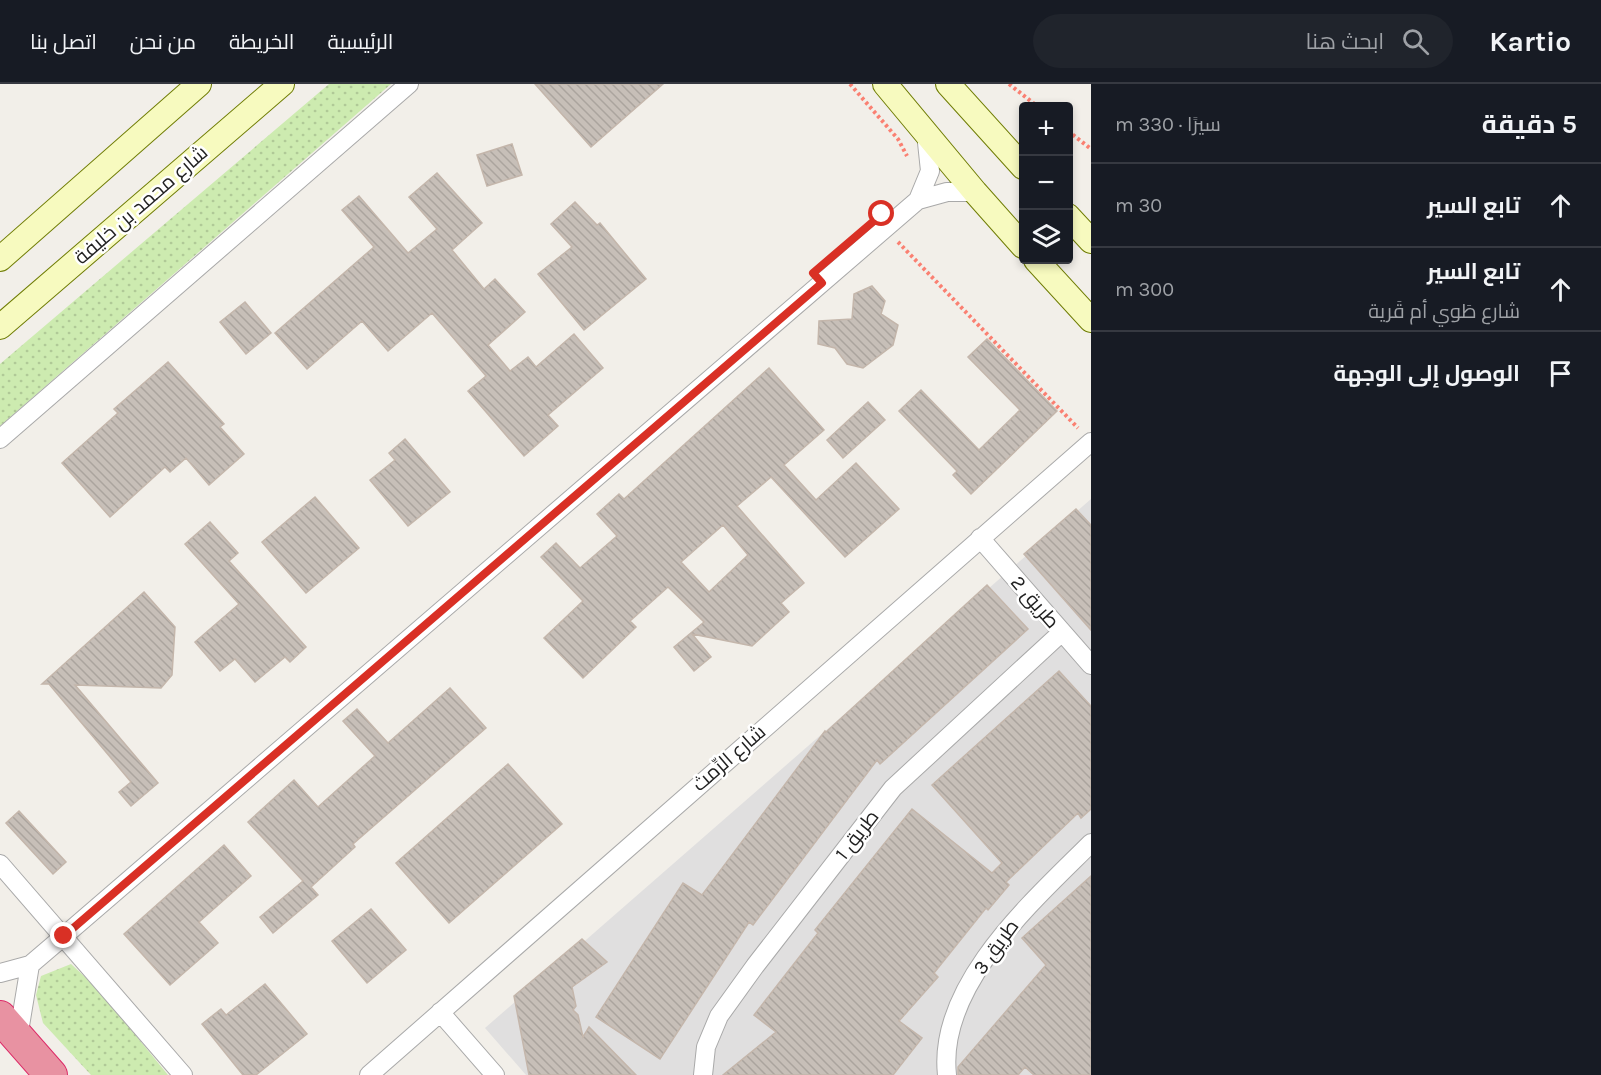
<!DOCTYPE html>
<html lang="ar">
<meta charset="utf-8">
<style>
:root{--surface:#171b24;--page:#20242c;--text:#f1f3f6;--muted:#9ea1a6;--line:#363941}
body{margin:0;font-family:Karla,Cairo,sans-serif;background:var(--page);color:var(--text);direction:rtl}
.controls{position:absolute;right:18px;top:18px;display:grid;overflow:hidden;border-radius:6px;box-shadow:0 3px 9px #0003}
.controls button{width:54px;height:54px;display:grid;place-items:center;padding:0;border:0;border-bottom:2px solid var(--line);background:var(--surface);color:var(--text);font:30px sans-serif}
.stop{position:absolute;width:18px;height:18px;margin:-14px;border:4px solid #d93025;border-radius:50%;background:#fff}
.stop.end{background:#d93025;border-color:#fff;box-shadow:0 2px 6px #0008}
.list{margin:0;padding:0;list-style:none}
h2{display:flex;justify-content:space-between;align-items:center;height:78px;margin:0;padding:0 24px;font-size:26px}
h2 small{font-size:20px;font-weight:400;color:var(--muted)}
.list li{display:grid;grid-template-columns:39px 1fr auto;gap:18px;align-items:center;box-sizing:border-box;height:84px;padding:0 24px;border-top:2px solid var(--line)}
.list b{display:block;font-size:22px;white-space:nowrap}
.list p{margin:0;font-size:20px;white-space:nowrap;color:var(--muted)}
.list em{font-size:20px;font-style:normal;color:var(--muted)}
.icon{flex:none;width:33px;height:33px;fill:none;stroke:currentColor;stroke-width:2;stroke-linecap:round;stroke-linejoin:round}
.map{position:relative;flex:none;width:1091px;height:991px;overflow:hidden;direction:ltr}
header{display:flex;align-items:center;gap:36px;box-sizing:border-box;height:84px;padding:0 30px;background:var(--surface);border-bottom:2px solid var(--line)}
header strong{font-size:28px}
nav{display:flex;gap:33px;margin-inline-start:auto;font-size:21px}
.search{width:420px;height:54px;background:var(--page);display:flex;align-items:center;gap:15px;box-sizing:border-box;padding:0 21px;border-radius:33px;color:var(--muted);font-size:22px}
main{display:flex}
aside{flex:1;background:var(--surface)}
.map>svg:first-child{display:block}
</style>
<header>
<strong>Kartio</strong>
<div class="search"><svg class="icon" aria-label="search" viewBox="0 0 24 24"><circle cx="10" cy="10" r="6"/><path d="M15 15l6 6"/></svg>ابحث هنا</div>
<nav><a>الرئيسية</a><a>الخريطة</a><a>من نحن</a><a>اتصل بنا</a></nav>
</header>
<main>
<aside>
<h2>5 دقيقة<small>سيرًا · 330 m</small></h2>
<ul class="list">
<li><svg class="icon" aria-label="ahead" viewBox="0 0 24 24"><path d="M12 20V5M6 11l6-6 6 6"/></svg><div><b>تابع السير</b></div><em>30 m</em></li>
<li><svg class="icon" aria-label="ahead" viewBox="0 0 24 24"><path d="M12 20V5M6 11l6-6 6 6"/></svg><div><b>تابع السير</b><p>شارع طَوي أم قَرية</p></div><em>300 m</em></li>
<li><svg class="icon" aria-label="arrive" viewBox="0 0 24 24"><path d="M6 21V4h12l-3 4 3 4H6"/></svg><div><b>الوصول إلى الوجهة</b></div></li>
</ul>
</aside>
<div class="map">
<svg width="1091" height="991" viewBox="0 0 1091 991">
<defs>
<pattern id="grass-dots" width="8" height="8" patternUnits="userSpaceOnUse" patternTransform="scale(1.5)"><rect width="8" height="8" fill="#cdebb0"/><path d="M2 2h.1M6 6h.1" fill="none" stroke="#b0c997" stroke-width="1.8" stroke-linecap="round"/></pattern>
<pattern id="building-back-hatch" width="6" height="6" patternUnits="userSpaceOnUse" patternTransform="scale(1.5)"><rect width="6" height="6" fill="#c7bfb8"/><path d="M-1 5l2 2M0 0l6 6M5-1l2 2" fill="none" stroke="#aba49e"/></pattern>
</defs>
<rect width="100%" height="100%" fill="#f2efe9"/>
<path fill="#e0dfdf" d="M1091,415V991H526L485,944Z"/>
<path fill="url(#grass-dots)" d="M329,0H391L0,342V280Z
M71,880L97,904L168,991H91L43,939L36,911L41,892Z"/>
<path fill="url(#building-back-hatch)" stroke="#c4b6ab" stroke-width="1.5" fill-rule="evenodd" d="M535,0H663L591,63Z
M512,60L522,91L487,102L477,71Z
M437,89L482,139L452,166L484,205L495,195L525,228L488,261L510,287L528,273L536,283L574,250L603,284L548,331L558,342L524,372L468,307L486,292L432,229L388,267L362,237L307,285L275,249L374,163L342,126L359,112L408,169L437,145L409,113Z
M575,118L597,141L600,139L646,195L584,246L538,190L572,163L551,140Z
M872,202L885,217L881,230L898,241L893,261L863,284L847,280L835,264L818,260L819,237L852,235L854,210Z
M245,218L271,249L246,270L220,238Z
M987,255L1057,327L971,410L953,391L957,387L899,327L921,306L979,366L1020,326L968,273Z
M168,278L224,340L220,343L244,370L209,401L186,374L170,388L165,383L110,433L62,379L118,329L114,325Z
M769,284L824,346L784,381L816,416L856,379L899,425L845,473L771,393L737,422L804,499L781,519L789,528L752,562L692,550L711,573L694,587L674,563L704,538L668,503L630,537L636,543L583,594L544,554L583,517L541,473L556,459L580,484L617,452L597,430L619,410L624,415ZM723,441L748,471L709,508L681,478Z
M868,318L885,336L843,374L827,356Z
M405,355L450,408L408,442L370,396L395,376L389,369Z
M315,413L359,464L306,509L262,458Z
M1076,425L1091,441V546L1024,470Z
M210,438L238,469L229,477L306,563L290,578L285,573L255,598L235,575L220,587L195,558L239,520L185,460Z
M987,501L1028,545L880,680L877,676L753,841L749,838L660,975L596,933L683,799L702,811L825,647L826,648Z
M144,508L175,543L172,591L161,604L75,601L158,699L131,722L119,708L131,698L49,600H42Z
M1059,587L1091,622V725L1081,734L1078,729L1006,798L1009,801L988,826L986,824L934,889L938,893L899,937L922,954L893,991H723L776,948L754,931L818,849L815,846L912,725L992,789L1002,779L932,701Z
M450,604L486,644L353,760L355,763L311,803L318,811L273,849L260,833L303,797L248,738L294,696L318,723L375,672L343,637L357,625L388,659Z
M508,680L562,740L449,839L396,779Z
M19,727L66,778L53,790L6,739Z
M224,761L251,792L199,838L218,859L170,901L124,850Z
M1091,792V991H1034L1025,983L1018,991H958V983L1046,881L1022,854Z
M371,825L406,866L367,899L332,857Z
M582,855L607,878L572,903L576,922L573,926L578,931L583,953L589,943L636,991H529L514,912Z
M265,900L307,950L256,991H243L202,940L221,925L226,931Z"/>
<g fill="none" stroke-linecap="round" stroke-linejoin="round">
<defs>
<path id="street" d="M918,116L930,87L926,49
M0,355L409,0
M980,454L1091,581
M0,780L183,991
M0,889L30,881L64,852L918,116L947,108H975
M440,928L495,991
M18,954L30,881
M369,991L1091,358
M703,991L706,963L719,932L755,882L893,704L1062,548
M947,991C937,901 1033,817 1091,759"/>
<path id="secondary" d="M885,0L975,108L1023,162
M948,0L1023,83
M1068,132L1091,157
M0,175L199,0
M1036,176L1091,236
M0,243L282,0"/>
<path id="highway" d="M0,933L51,991"/>
</defs>
<use href="#street" stroke="#a9a9a9" stroke-width="20"/>
<use href="#secondary" stroke="#707d05" stroke-width="26"/>
<use href="#highway" stroke="#dc2a67" stroke-width="34"/>
<path stroke="#fa8072" stroke-width="4" stroke-dasharray="3 3" stroke-linecap="butt" d="M850,0L898,55L907,72
M1009,0L1037,22
M1068,47L1091,65
M898,158L1078,344"/>
<use href="#street" stroke="#fff" stroke-width="18"/>
<use href="#secondary" stroke="#f7fabf" stroke-width="24"/>
<use href="#highway" stroke="#e892a2" stroke-width="32"/>
</g>
<g fill="none" stroke-linecap="round" stroke-linejoin="round">
<path stroke="#d93025" stroke-width="8" d="M64,852L822,199L813,189L882,130"/>
</g>
<g text-anchor="middle" dominant-baseline="central" stroke-width="5" stroke-linejoin="round" paint-order="stroke">
<g font-size="20" fill="#222" stroke="#fff">
<text transform="translate(141 121) rotate(-41)">شارع محمد بن خليفة</text>
<text transform="translate(1035 518) rotate(49)">طريق 2</text>
<text transform="translate(729 674) rotate(-41)">شارع الرِّمث</text>
<text transform="translate(857 751) rotate(-52)">طريق 1</text>
<text transform="translate(996 863) rotate(-54)">طريق 3</text>
</g>
</g>
</svg>
<div class="controls">
<button>+</button>
<button>−</button>
<button><svg class="icon" aria-label="layers" viewBox="0 0 24 24"><path d="M12 4l9 5-9 5-9-5zM3 14l9 5 9-5"/></svg></button>
</div>
<div class="stop" style="left:882px;top:130px"></div>
<div class="stop end" style="left:64px;top:852px"></div>
</div>
</main>
